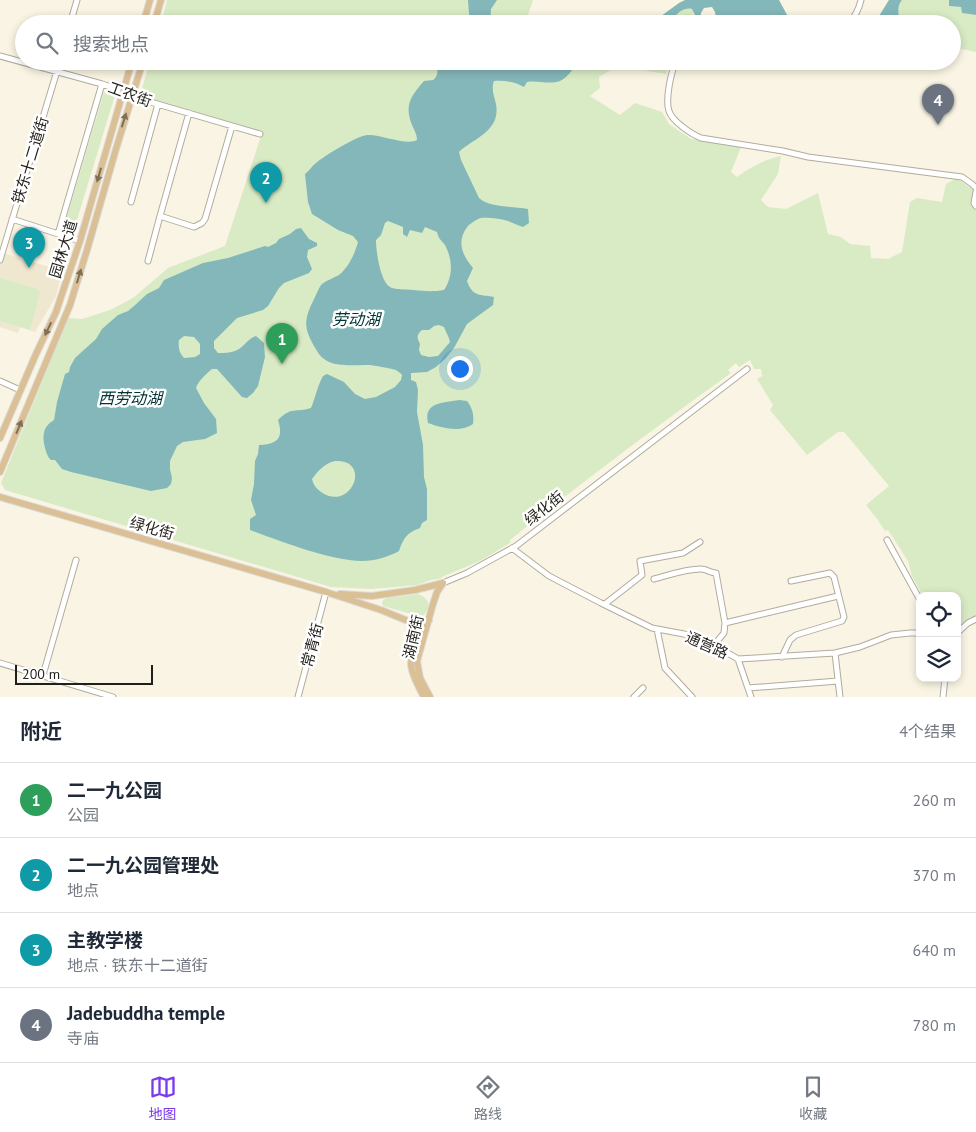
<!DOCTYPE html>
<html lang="zh">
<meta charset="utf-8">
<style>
:root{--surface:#fff;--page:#f6f6f7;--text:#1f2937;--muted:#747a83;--line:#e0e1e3;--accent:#7c3aed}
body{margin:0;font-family:"PT Sans","Noto Sans SC",sans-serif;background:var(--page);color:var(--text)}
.controls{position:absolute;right:15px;bottom:15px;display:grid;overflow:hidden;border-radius:10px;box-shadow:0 2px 8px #0003}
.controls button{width:45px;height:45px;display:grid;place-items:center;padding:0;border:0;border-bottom:1px solid var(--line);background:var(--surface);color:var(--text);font:25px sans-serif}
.scale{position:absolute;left:15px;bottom:12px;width:138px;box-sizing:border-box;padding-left:5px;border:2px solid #211f19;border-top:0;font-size:14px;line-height:18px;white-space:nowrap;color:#211f19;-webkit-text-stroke:4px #fff;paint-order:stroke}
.you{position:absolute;left:459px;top:368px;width:18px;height:18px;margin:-12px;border:4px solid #fff;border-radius:50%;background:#1a73e8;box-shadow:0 0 0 8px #1a73e833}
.badge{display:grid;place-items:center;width:32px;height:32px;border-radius:50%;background:var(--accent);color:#fff;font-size:16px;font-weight:700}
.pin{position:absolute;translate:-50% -41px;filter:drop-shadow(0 1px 2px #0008)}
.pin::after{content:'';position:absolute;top:26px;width:18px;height:15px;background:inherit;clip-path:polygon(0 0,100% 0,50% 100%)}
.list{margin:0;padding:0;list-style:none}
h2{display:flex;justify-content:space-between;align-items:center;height:65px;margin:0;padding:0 20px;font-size:21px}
h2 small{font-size:16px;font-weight:400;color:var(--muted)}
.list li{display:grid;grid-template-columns:32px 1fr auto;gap:15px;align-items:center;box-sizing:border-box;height:75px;padding:0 20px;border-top:1px solid var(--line)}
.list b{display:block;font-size:19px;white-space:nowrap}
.list p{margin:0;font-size:16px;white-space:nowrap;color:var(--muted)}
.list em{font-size:16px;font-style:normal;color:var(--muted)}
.icon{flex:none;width:28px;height:28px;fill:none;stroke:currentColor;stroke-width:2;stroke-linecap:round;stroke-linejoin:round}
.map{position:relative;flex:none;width:976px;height:697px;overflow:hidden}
.search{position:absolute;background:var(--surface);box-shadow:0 2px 8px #0003;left:15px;right:15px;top:15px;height:55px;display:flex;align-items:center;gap:12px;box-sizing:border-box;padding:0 18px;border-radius:28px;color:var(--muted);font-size:19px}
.sheet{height:365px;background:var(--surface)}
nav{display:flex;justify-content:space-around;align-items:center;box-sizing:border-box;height:70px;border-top:1px solid var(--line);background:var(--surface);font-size:14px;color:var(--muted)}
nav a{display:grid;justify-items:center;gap:2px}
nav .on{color:var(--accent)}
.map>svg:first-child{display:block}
</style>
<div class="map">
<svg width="976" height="697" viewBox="0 0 976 697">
<rect width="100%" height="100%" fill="#f9f4e3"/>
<path fill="#efe7cf" d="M4,253L62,271L56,296L35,332L20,327L18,333L0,327V264Z"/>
<path fill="#d9ebc5" d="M167,0H533L525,24H161Z
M902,0H949V6L962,7V13L976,15V52L952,47V24H900C899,15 896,7 902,0Z
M685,8H690L692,9L695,16L692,19L691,24H668L676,15Z
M150,61H590L594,63L602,62L608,64L626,62L622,61H669L666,74C653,72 625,66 614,69C608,71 604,74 599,77L600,88L590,96L620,115L635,103L662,112L669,124L691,139L741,147L731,172L737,177C751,167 763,160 781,156L778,174L761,200L768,207L786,209L818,193L828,234L841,237L850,244L870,246L871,258L888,259L902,252L910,202L917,198L942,202L946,184L957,178L973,190L971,201L976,211V622L967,627L957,623V596H923L912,576L908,561L888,530L885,531L878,520L866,505L889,486L844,432H838L807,455L770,410L773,405L757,379L762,376L761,369H754L750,360L739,367L736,363L728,370L731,373C656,427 582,482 510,540V543L480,561L444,576L439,579L431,580L417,585L372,589L331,587L5,490L1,483L68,318L82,319L110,310L133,298L168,268L225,246L262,133L146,99L141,92Z
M104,92L115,95L73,233L63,230Z
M0,278L38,289L40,292L30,330L0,321Z
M418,594C430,599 432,606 423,616H418L383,606L382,603L383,600L387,598Z"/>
<path fill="#84b7b9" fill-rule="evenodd" d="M468,0H497L491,9L490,24H473L469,14Z
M685,0H779L792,24H717L715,12L712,7L704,8L701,13L699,24H691L692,19L695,15L692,9C682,6 674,17 668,24H650L679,3Z
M889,0H902C896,7 899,15 900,24H874Z
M949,0H976V15L962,13L961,7L949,6Z
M445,61H511L514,65L527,61H581C573,67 569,77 560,81C549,85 538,80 527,82L524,87C516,82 504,80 494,81C491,89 494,96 496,104C501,131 474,138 459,152L461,160L479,198C490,208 513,206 528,209L529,223L523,227C517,225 513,223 508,221C503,219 486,217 481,218C477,219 471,223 468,226C456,241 462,255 473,268L467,281C473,298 481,294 494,297L493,305L467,324L454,348L445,359L436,367L427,372L411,373V380L416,382L418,390L417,412L423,445L424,477L427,489V520L422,523L420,528C407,533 404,537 399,551C388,557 375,561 362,561C329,560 283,542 250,530V519L256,515L251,500L254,484L255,461L258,454L259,445C277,444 284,439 278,420C292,406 295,413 311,408C316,396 317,387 323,376L327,374L344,382L355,394L365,399L376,397L395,387L401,380L402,375C402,374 397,371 396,370C394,369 372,365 370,365C352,364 328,370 317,351C303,328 303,321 315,297C317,293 319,287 322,284C327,280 334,278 339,275C349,267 355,253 358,242L353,236L338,230L312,214L308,202L305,174C309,171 312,166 316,163C324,156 357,136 367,135C381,134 406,146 417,140C417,134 414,130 412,125C404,105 411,96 424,81L433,80C437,77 438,74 437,68ZM388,221L403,227V234L407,237L410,230L422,233L425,227L437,232C438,238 441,240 445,245C453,260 453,277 444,290C432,292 425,291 413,290C407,289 394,290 390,287C380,281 376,251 376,240L381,235L385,223ZM439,325L444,327C446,333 449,336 450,342L438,356L429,357L421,355L419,350L420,344C417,338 416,335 422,330H429L434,326ZM335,461C373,459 351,513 321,492C316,488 314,486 312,479C318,471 325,463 335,461Z
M301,228L309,239L317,243V246L308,250L307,257L312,269L309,273L284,283L279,288L268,306L263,310L237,318L214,341V348L218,353C225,353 233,353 239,349C245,345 249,338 256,336L264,343L265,357L258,386L253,393L247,398L242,397L217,369H212C207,373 198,381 196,388L204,403L216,419L217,433L205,439L183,442L177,446L170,461V469L172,478L171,484L167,488L151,491L71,472L62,469L55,460H51C46,456 42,439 44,433C45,427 49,423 54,420L57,402L65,374L69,372L70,367L75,358L96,339L102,329L118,315L128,311L134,306L147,294L159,288L164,280L203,263L228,258L265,246L268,247L276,243L279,239L290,234L296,229ZM184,336L194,337L200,344V354L195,357L184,358C179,353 178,347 179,340Z
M459,400L467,401C473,409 474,415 473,424C461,433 441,428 428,423C423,401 445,403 459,400Z"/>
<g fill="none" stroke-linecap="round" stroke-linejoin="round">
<defs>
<path id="minor" d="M70,24L77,0
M848,24C855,17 859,9 861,0
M0,56L102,84L133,94L147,101L260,134
M676,61C671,73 665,99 669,111C672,121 691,134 701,138L783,151L808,157L962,177L972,184L976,188
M189,113L160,216L194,227L202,223L205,219L232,126
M976,192L974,203L976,206
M131,202L158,104
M12,219L80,241
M58,234L102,84
M0,260L60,61
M148,261L160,216
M0,381L20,390
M887,540L920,600
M512,548L549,576L601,603L652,628L684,634L709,642L738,659L835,653L860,647L891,635L910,633H920
M654,579C669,575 685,569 701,569C707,569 710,573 716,573L725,623L724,633L714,645
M443,583L467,573L516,546L747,369
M605,604L642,575L640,561L683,553L700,542
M725,623L838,596
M657,629L665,668L692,697
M957,633L968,623L976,619
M835,653L840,697
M782,657L790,640L796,635L842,621L844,617L834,577L830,573L791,581
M738,659L751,697
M0,663L113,697
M43,675L76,560
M748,688L838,681
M298,697L326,592
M634,697L643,688
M943,697L945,678"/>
<path id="major" d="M143,24L150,0
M154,24L161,0
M0,438L36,354L56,312L63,291L80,241L132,61
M0,472L70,305L87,250L116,149L143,61
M0,497L326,592L381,610L408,621L421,623L429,620
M340,594L372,596L415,590L443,583
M409,622C411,623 415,625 416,626C421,634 410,654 411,665C412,676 419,687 424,697
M430,697L420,678L417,661L433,604L437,592L443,583"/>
</defs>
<use href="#minor" stroke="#b1ac9c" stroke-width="7"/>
<use href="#major" stroke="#dbdbda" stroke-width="8"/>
<use href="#minor" stroke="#fff" stroke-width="5"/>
<use href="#major" stroke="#dbbf95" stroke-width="6"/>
</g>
<defs><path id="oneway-solid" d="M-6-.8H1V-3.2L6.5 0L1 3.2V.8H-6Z" transform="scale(1.25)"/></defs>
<g fill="#7e6f57">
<use href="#oneway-solid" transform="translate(124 120) rotate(-73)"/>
<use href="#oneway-solid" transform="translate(99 175) rotate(106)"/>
<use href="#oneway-solid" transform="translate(79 276) rotate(-73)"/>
<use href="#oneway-solid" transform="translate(48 329) rotate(115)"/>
<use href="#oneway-solid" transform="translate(19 427) rotate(-68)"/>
</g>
<g text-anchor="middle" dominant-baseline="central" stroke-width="5" stroke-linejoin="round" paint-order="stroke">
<g font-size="15" fill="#211f19" stroke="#fff">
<text transform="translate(130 94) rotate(20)">工农街</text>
<text transform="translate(30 160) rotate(-73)">铁东十二道街</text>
<text transform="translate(63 249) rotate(-73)">园林大道</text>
<text transform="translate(544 508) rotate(-38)">绿化街</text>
<text transform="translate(152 528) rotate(16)">绿化街</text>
<text transform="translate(413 637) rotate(-77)">湖南街</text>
<text transform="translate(312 645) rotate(-75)">常青街</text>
<text transform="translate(707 645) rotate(24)">通营路</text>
</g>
<g font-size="16" font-style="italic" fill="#003435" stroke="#fff">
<text x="356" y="319">劳动湖</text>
<text x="130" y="398">西劳动湖</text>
</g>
</g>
</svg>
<div class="controls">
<button><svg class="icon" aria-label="locate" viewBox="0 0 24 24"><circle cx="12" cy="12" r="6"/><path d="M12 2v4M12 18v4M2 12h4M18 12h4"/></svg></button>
<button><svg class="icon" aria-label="layers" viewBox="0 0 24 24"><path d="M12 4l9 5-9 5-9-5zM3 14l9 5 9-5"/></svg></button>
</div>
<div class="scale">200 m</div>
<div class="you"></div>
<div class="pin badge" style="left:282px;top:364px;background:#2e9e5b">1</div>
<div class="pin badge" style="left:266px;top:203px;background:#0f9aa8">2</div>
<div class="pin badge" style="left:29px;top:268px;background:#0f9aa8">3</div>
<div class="pin badge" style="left:938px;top:125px;background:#6b7280">4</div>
<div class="search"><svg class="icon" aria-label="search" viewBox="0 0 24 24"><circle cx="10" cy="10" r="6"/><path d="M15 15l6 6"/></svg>搜索地点</div>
</div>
<section class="sheet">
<h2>附近<small>4个结果</small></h2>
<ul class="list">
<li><span class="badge" style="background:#2e9e5b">1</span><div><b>二一九公园</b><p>公园</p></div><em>260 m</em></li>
<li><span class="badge" style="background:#0f9aa8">2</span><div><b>二一九公园管理处</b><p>地点</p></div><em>370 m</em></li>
<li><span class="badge" style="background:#0f9aa8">3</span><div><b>主教学楼</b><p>地点 · 铁东十二道街</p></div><em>640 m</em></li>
<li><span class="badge" style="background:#6b7280">4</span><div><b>Jadebuddha temple</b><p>寺庙</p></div><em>780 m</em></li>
</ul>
</section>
<nav>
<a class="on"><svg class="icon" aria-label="map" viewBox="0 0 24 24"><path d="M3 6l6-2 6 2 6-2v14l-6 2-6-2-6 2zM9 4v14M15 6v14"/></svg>地图</a>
<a><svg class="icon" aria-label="directions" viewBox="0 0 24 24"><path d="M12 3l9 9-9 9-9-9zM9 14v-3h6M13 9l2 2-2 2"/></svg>路线</a>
<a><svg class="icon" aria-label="saved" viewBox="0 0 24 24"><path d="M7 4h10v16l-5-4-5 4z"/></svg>收藏</a>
</nav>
